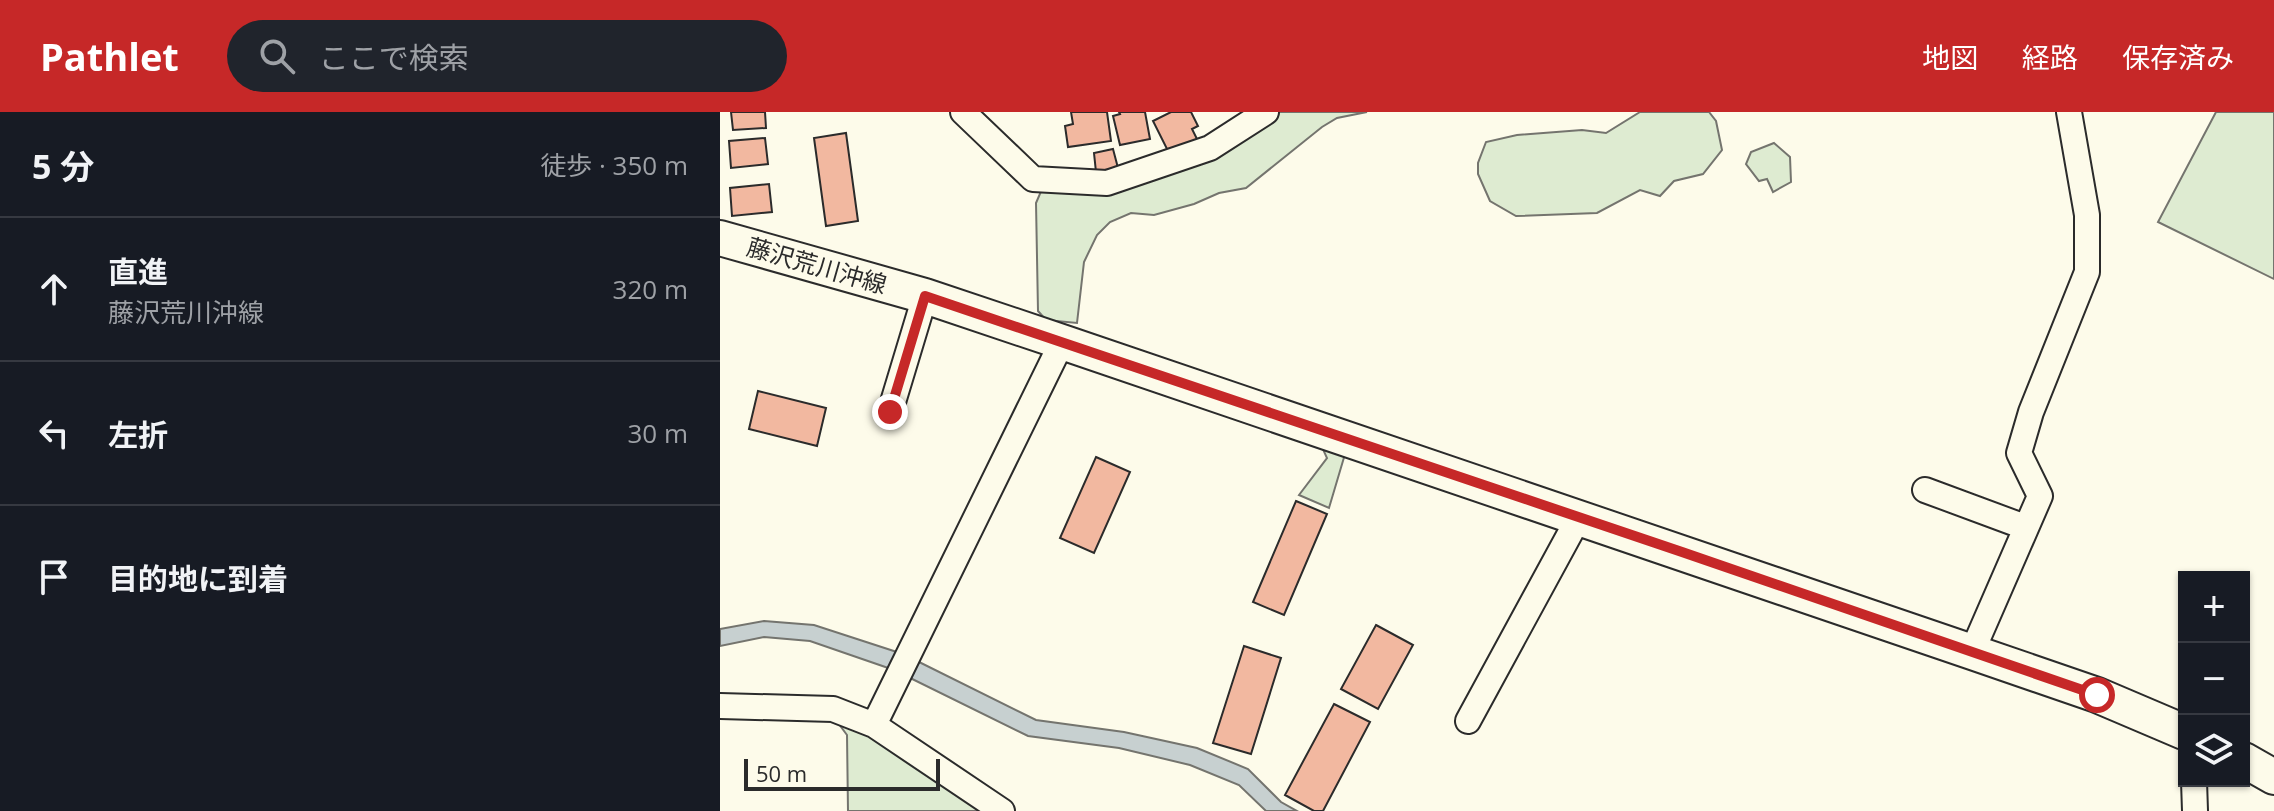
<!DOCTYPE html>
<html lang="ja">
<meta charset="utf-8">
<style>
:root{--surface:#171b24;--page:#20242c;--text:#f1f3f6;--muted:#9ea1a6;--line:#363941;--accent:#c62828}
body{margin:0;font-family:"Open Sans","Noto Sans JP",sans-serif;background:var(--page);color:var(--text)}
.controls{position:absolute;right:24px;bottom:24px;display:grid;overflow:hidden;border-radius:0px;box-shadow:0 2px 6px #0004}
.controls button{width:72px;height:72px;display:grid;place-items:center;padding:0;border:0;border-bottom:2px solid var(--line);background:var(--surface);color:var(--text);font:40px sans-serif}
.scale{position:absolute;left:24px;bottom:20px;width:196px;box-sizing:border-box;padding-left:8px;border:4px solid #2b2b2b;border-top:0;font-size:22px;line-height:28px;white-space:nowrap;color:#2b2b2b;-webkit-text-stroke:6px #fdfbea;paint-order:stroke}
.stop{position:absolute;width:24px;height:24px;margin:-18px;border:6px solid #c62828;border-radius:50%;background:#fff}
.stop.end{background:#c62828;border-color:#fff;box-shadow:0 2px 8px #0008}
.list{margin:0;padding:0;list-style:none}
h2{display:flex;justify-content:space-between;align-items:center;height:104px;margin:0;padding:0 32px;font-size:34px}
h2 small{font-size:26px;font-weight:400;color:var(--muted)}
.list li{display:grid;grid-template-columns:52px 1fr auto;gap:24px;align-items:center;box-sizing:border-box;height:144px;padding:0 32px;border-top:2px solid var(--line)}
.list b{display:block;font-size:30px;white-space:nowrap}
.list p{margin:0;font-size:26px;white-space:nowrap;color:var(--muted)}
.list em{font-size:26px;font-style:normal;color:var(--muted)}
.icon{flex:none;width:44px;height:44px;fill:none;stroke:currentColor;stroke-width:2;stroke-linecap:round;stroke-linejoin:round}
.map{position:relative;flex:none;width:1554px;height:699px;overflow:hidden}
header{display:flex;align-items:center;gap:48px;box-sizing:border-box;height:112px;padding:0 40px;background:var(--accent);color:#fff}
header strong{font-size:38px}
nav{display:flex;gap:44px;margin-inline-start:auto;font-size:28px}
.search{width:560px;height:72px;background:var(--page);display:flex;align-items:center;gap:20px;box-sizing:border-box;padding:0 28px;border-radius:44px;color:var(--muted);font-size:30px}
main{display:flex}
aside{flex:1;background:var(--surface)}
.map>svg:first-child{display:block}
</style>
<header>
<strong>Pathlet</strong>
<div class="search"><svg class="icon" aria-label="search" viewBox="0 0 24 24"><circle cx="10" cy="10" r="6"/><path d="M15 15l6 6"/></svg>ここで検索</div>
<nav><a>地図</a><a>経路</a><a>保存済み</a></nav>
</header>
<main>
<aside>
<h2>5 分<small>徒歩 · 350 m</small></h2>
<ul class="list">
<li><svg class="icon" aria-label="ahead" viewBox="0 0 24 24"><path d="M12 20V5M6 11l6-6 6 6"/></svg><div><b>直進</b><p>藤沢荒川沖線</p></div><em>320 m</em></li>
<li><svg class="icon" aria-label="left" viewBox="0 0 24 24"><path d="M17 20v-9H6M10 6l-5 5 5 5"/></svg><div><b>左折</b></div><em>30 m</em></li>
<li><svg class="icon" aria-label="arrive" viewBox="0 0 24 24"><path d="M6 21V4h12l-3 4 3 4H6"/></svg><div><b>目的地に到着</b></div></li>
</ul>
</aside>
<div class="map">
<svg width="1554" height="699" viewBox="0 0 1554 699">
<rect width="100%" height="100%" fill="#fdfbea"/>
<path fill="#deebd1" stroke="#74746e" stroke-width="2" d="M558,0H647L617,6L602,15L526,76L499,81L474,92L434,103L411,101L390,110L377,123L364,150L357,211L326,208L318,199L316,91L322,77L491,42Z
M920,0H989L996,9L1002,38L983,62L954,69L940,84L920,78L877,101L796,104L770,89L758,62V51L766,30L797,23L862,18L886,21Z
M1496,0H1554V167L1438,110Z
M1054,31L1070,45L1071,70L1053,80L1047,67L1039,69L1026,52L1031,40Z
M597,324L628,332L609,396L579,383L607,346Z
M113,604L151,620L271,699H128L127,623Z"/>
<path fill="#c7d0d0" stroke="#74746e" stroke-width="2" d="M44,509L94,513L183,542L316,608L404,620L477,636L528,657L561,690L577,699H546L519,673L470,653L399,636L308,624L174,558L90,529L44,525L0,534V517Z"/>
<path fill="#f2b8a0" stroke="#2b2b2b" stroke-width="2" d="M11,0H45L46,16L13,18Z
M351,0H387L391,29L348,35L345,14L353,12Z
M399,0H425L430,27L400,33L393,4L400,2Z
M451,0H471L478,14L472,17L478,29L450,43L433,9Z
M126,21L138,109L106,114L94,26Z
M45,26L48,52L11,56L9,29Z
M393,37L398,56L376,60L374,41Z
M49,72L52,100L12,104L10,76Z
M38,279L106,296L97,334L29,317Z
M376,345L410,360L374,441L340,426Z
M576,389L607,402L564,503L533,490Z
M656,513L693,533L658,597L621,577Z
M524,534L561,546L531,642L493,631Z
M614,592L650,610L603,699H594L565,683Z"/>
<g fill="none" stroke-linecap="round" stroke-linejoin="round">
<defs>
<path id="minor" d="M243,0L313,67L387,71L490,36L546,0
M170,300L205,184
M1205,378L1305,415
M1252,540L1320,384L1299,341L1311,300L1367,160V103L1349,0
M0,594L113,597L154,613L282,699
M748,609L859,405
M154,613L342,230
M1474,669L1475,699"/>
<path id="secondary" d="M0,126L205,184L342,230L1252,540L1377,583L1464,620
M1524,648L1554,665"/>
</defs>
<use href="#minor" stroke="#2b2b2b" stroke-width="28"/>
<use href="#secondary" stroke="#2b2b2b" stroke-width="38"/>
<use href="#minor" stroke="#fdfbea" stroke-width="24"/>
<use href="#secondary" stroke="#fdfbea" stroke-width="34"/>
</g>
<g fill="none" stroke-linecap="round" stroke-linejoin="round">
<path stroke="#c62828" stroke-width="10" d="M170,300L205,184L962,440L1377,583"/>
</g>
<g text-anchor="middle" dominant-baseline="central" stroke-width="6" stroke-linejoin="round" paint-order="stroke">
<g font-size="24" fill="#2b2b2b" stroke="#fdfbea">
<text transform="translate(97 153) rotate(16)">藤沢荒川沖線</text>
</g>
</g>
</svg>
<div class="controls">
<button>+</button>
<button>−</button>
<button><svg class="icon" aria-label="layers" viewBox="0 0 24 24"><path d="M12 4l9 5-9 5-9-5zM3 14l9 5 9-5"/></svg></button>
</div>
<div class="scale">50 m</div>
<div class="stop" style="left:1377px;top:583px"></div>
<div class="stop end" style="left:170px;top:300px"></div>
</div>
</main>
